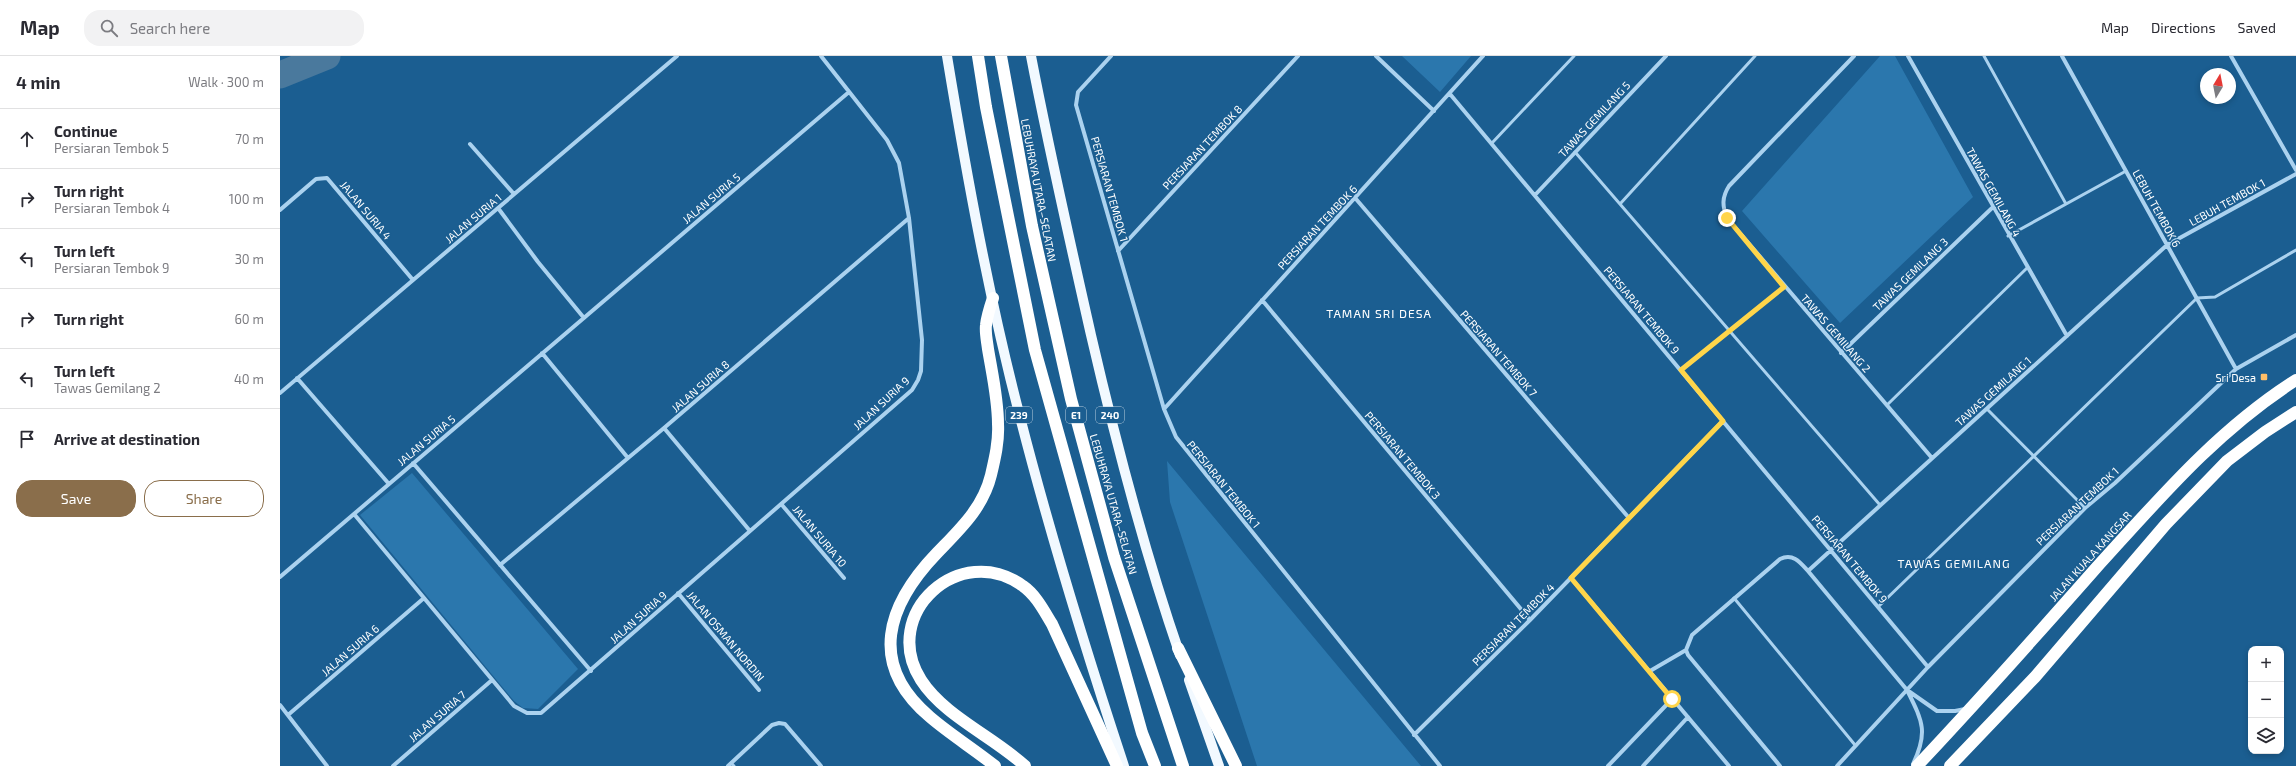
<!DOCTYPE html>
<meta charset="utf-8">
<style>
:root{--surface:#fff;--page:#f2f2f3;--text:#2b2b33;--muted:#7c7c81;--line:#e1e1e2;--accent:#8a6e4b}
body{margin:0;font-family:"Exo 2",sans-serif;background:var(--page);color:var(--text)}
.controls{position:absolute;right:12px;bottom:12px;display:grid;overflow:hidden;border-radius:8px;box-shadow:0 2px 6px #0003}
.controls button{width:36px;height:36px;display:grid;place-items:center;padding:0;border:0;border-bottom:1px solid var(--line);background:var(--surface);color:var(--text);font:20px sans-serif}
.compass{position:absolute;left:1920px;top:12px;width:36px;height:36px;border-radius:50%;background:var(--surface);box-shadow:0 2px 6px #0003;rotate:10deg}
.stop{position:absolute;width:12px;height:12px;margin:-9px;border:3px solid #ffd54a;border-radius:50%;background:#fff}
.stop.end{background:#ffd54a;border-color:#fff;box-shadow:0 1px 4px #0008}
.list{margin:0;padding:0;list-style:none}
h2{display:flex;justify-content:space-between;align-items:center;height:52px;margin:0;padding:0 16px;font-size:17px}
h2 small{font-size:13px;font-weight:400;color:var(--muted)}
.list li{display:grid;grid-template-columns:26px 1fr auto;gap:12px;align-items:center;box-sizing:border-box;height:60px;padding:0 16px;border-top:1px solid var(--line)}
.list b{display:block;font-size:15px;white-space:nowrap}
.list p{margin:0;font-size:13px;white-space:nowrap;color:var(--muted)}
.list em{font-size:13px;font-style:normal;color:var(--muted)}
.actions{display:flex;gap:8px;padding:12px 16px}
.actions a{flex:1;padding:9px 0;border:1px solid var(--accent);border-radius:16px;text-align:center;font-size:14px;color:var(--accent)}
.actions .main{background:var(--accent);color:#fff}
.icon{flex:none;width:22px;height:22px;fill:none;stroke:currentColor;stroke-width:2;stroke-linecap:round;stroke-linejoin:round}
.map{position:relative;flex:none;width:2016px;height:710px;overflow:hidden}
header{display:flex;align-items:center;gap:24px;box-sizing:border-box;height:56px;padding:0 20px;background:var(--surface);border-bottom:1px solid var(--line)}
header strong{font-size:19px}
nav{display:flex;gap:22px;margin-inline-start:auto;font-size:14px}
.search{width:280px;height:36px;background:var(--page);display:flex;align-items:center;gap:10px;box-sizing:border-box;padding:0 14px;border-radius:16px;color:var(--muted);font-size:15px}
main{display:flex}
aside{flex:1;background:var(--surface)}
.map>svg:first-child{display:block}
</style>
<header>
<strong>Map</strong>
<div class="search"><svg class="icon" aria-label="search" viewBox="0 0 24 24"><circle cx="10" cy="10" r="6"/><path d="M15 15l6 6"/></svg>Search here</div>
<nav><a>Map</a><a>Directions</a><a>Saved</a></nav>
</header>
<main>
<aside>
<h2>4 min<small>Walk · 300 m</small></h2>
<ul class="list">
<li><svg class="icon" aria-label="ahead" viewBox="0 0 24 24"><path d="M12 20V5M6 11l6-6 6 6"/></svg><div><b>Continue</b><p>Persiaran Tembok 5</p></div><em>70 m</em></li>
<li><svg class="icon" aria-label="right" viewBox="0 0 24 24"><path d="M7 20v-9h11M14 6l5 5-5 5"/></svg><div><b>Turn right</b><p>Persiaran Tembok 4</p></div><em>100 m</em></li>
<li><svg class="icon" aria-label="left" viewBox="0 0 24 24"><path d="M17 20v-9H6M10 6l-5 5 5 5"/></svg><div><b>Turn left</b><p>Persiaran Tembok 9</p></div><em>30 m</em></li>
<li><svg class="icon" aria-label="right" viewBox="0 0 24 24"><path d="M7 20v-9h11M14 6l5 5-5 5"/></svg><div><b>Turn right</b></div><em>60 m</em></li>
<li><svg class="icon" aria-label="left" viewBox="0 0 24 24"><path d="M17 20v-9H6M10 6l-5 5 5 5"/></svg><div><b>Turn left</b><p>Tawas Gemilang 2</p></div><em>40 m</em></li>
<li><svg class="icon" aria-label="arrive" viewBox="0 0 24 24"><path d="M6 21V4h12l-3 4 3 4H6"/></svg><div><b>Arrive at destination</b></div></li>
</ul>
<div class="actions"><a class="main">Save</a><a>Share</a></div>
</aside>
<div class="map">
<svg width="2016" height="710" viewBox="0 0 2016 710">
<rect width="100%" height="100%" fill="#1b5e91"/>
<path fill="#2b77ad" d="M1122,0H1191L1160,36Z
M1600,0H1615L1693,141L1560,267L1462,155Z
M887,405L1141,710H977L890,446Z
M132,417L298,613L258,653L243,652L234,645L80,459Z"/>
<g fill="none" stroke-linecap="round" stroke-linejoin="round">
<path stroke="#4a799d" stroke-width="27" d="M0,19L47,0"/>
<path stroke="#abd2ef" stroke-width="3" d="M1704,0L1786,148
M1212,87L1294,0
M1295,96L1600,449
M1340,148L1475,0
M1728,180L1846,115
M1401,314L1504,231
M1607,349L1747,212
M1707,353L1805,452
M1454,542L1575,689
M1599,550L1917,242L1935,241L2016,194
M451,707L454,710"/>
<path stroke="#abd2ef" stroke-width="4" d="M831,0L798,36L796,49L884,353L896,381L1160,710
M1096,0L1154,55
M1574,0L1449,130C1442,141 1442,150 1447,162L1652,402
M1628,0L1787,280
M1782,0L1956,313
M1951,0L2016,114
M1170,38L1648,611
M190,88L234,138
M1255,139L1386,0
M1076,143L1349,462
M218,152L258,206L304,262
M0,154L36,123L47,122L133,224
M838,195L1018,0
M982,244L1250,564
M262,297L348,402
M1561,297L1712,152
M17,322L109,428
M0,337L397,0
M884,353L1203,0
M384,372L470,475
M133,407L311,615
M502,449L564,522
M74,458L234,650L247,657H261L632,334L638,324L641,315L642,284L629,162L619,107L607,84L541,0
M220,509L384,372L629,162
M0,521L569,36
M1291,522L1449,710
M398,537L479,634
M1370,615L1406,594
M1628,636C1643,666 1648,677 1633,708
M0,649L47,710
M1685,653L1675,655H1657L1627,634L1528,515L1887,189L2016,118
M8,659L144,542
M1134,679L1250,564L1443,365
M113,710L212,624
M448,710L492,669L499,667L505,668L541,710
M1328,710L1392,643
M1363,710L1408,661
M1500,710L1408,599L1406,594L1412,579L1500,503C1513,497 1520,506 1528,515
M1557,710L1648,611L1805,452L1835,427L1956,313L2016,279"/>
<path stroke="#f2f9ff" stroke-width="10" d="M667,0C687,121 709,242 740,361C770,478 806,595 844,710
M751,0C769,94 790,186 811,279C836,387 864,495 900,599
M909,624L939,710"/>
<path stroke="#fff" stroke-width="12" d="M698,0L706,51L755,294L862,677L875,710
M721,0L752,170L791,343L834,501L903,710
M713,242C710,251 707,260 706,269C705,276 707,285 708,293C712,317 718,343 718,368C719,385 715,402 711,419C703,452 680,473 657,497C607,549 587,608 650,661C671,679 694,693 715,710
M898,592L956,710
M745,710C714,681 664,660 641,624C599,558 680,484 743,530C756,539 764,555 772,568L837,710
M1637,710C1698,645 1757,579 1816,512C1878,444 1937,374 2016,324
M1670,710L1755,621L1886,468L1947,405L1985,376L2016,356"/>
</g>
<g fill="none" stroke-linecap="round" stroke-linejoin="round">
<path stroke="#ffd54a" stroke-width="5" d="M1392,643L1291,522L1443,365L1401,314L1504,231L1447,162"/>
</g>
<rect fill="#ffbf68" stroke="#1b5e91" stroke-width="1.5" x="1980" y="317" width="8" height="8" rx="2"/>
<g text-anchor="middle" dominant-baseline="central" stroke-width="3" stroke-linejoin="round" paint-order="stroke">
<g fill="#1b5e91" stroke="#bbcfde" stroke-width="1">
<rect x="726" y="351" width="26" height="16" rx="3"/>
<rect x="786" y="351" width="20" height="16" rx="3"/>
<rect x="816" y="351" width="28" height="16" rx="3"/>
</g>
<g font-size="10" font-weight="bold" fill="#fff">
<text x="739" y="359">239</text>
<text x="796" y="359">E1</text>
<text x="830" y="359">240</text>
</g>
<g font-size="11" fill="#fff" stroke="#1b5e91">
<text transform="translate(1314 63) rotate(-47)">TAWAS GEMILANG 5</text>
<text transform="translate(922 91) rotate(-47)">PERSIARAN TEMBOK 8</text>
<text transform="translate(830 133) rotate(74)">PERSIARAN TEMBOK 1</text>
<text transform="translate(759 134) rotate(79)">LEBUHRAYA UTARA–SELATAN</text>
<text transform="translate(1714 136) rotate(61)">TAWAS GEMILANG 4</text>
<text transform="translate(431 142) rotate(-40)">JALAN SURIA 5</text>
<text transform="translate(1947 146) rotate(-29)">LEBUH TEMBOK 1</text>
<text transform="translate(1877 152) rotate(61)">LEBUH TEMBOK 6</text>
<text transform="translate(86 154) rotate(50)">JALAN SURIA 4</text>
<text transform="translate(193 162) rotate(-40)">JALAN SURIA 1</text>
<text transform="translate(1037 171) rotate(-47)">PERSIARAN TEMBOK 6</text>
<text transform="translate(1630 218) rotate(-44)">TAWAS GEMILANG 3</text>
<text transform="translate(1362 254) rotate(50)">PERSIARAN TEMBOK 9</text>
<text transform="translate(1556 277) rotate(49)">TAWAS GEMILANG 2</text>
<text transform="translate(1219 297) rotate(49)">PERSIARAN TEMBOK 7</text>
<text transform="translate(420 330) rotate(-41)">JALAN SURIA 8</text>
<text transform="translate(1713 335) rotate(-42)">TAWAS GEMILANG 1</text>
<text transform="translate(601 347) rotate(-43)">JALAN SURIA 9</text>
<text transform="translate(146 384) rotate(-40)">JALAN SURIA 5</text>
<text transform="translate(1123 399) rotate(50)">PERSIARAN TEMBOK 3</text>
<text transform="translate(944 428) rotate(51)">PERSIARAN TEMBOK 1</text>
<text transform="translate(834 448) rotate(74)">LEBUHRAYA UTARA–SELATAN</text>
<text transform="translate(1797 450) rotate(-43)">PERSIARAN TEMBOK 1</text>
<text transform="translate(540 480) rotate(50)">JALAN SURIA 10</text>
<text transform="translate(1810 500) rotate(-48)">JALAN KUALA KANGSAR</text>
<text transform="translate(1570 503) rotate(50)">PERSIARAN TEMBOK 9</text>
<text transform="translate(358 561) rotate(-42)">JALAN SURIA 9</text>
<text transform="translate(1233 568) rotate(-45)">PERSIARAN TEMBOK 4</text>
<text transform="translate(446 580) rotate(50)">JALAN OSMAN NORDIN</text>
<text transform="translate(70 594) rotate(-41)">JALAN SURIA 6</text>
<text transform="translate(157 660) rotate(-41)">JALAN SURIA 7</text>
</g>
<g font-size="11" fill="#fff" stroke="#1b5e91" text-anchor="end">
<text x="1976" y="321">Sri Desa</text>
</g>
<g font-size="12" letter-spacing="1" fill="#fff" stroke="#1b5e91">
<text x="1099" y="257">TAMAN SRI DESA</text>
<text x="1674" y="507">TAWAS GEMILANG</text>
</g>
</g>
</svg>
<div class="controls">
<button>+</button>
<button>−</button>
<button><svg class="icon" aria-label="layers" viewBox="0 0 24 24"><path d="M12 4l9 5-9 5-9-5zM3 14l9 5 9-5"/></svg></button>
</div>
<svg class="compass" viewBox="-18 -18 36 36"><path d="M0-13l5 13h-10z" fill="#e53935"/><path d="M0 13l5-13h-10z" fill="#7c7c81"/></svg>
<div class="stop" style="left:1392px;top:643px"></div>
<div class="stop end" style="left:1447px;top:162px"></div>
</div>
</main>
